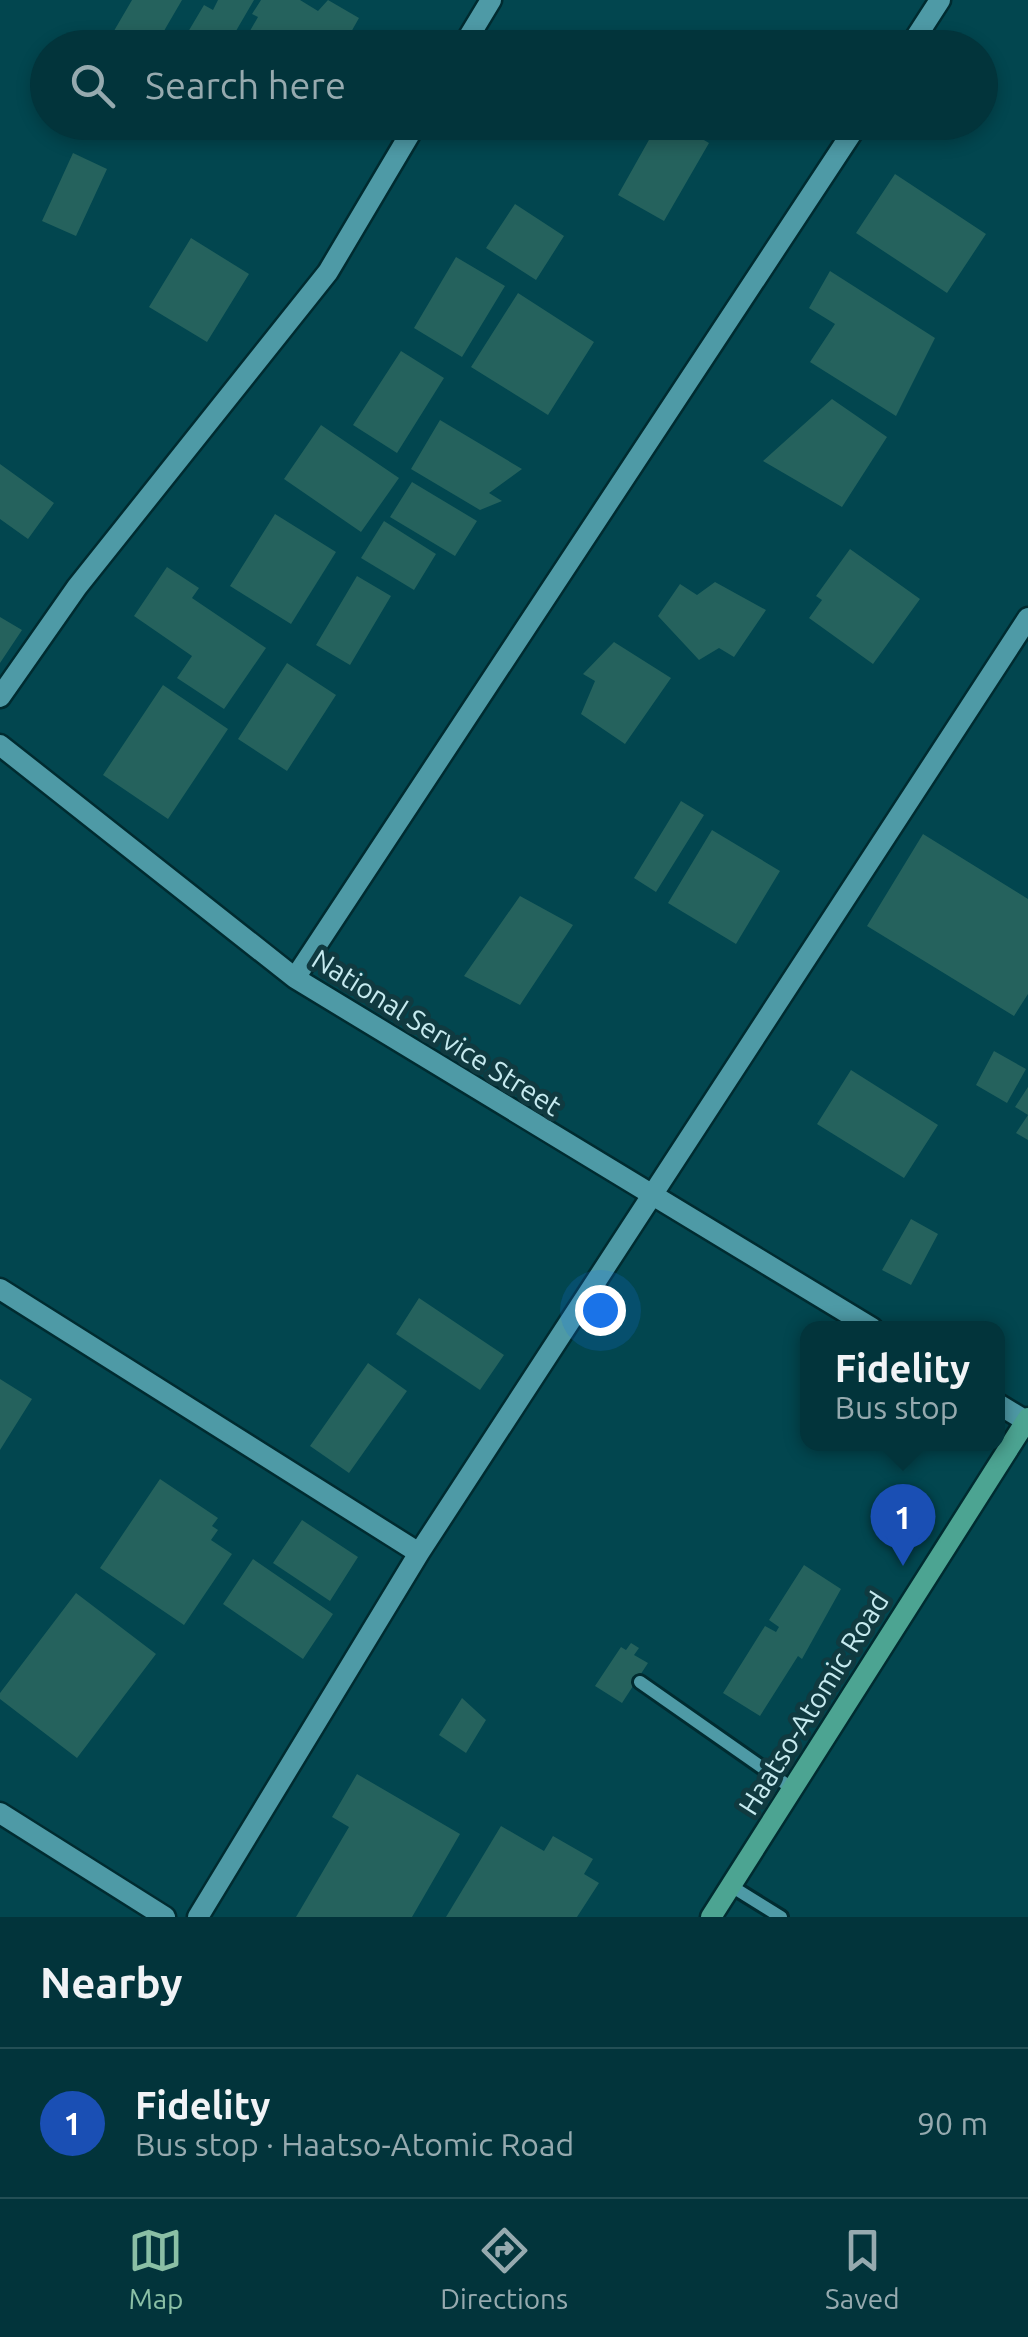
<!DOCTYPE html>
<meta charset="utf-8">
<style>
:root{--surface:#02343b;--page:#0c3c42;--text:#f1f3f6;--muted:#96aaaf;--line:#234f55;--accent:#8abfa5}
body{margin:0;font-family:Ubuntu,sans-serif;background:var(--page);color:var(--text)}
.you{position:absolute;left:600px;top:1310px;width:35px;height:35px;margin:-25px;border:8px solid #fff;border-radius:50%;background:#1a73e8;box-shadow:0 0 0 15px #1a73e833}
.badge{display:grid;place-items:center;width:65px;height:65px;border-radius:50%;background:var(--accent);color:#fff;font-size:32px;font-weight:700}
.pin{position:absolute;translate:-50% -82px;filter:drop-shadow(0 2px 5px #0008)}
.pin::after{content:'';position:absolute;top:52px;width:35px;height:30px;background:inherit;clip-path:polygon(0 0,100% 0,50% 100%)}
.popup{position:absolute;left:800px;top:1321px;width:205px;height:130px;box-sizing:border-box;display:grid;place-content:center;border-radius:20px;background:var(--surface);filter:drop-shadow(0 2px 8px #0005);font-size:32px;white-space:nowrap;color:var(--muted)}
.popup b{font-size:38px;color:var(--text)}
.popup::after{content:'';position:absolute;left:50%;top:100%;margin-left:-20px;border:20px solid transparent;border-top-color:var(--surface)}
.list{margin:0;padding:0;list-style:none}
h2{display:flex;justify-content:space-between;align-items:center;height:130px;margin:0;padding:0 40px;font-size:42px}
h2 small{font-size:32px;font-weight:400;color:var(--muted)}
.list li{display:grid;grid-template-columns:65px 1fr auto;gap:30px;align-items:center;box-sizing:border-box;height:150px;padding:0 40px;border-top:2px solid var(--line)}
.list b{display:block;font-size:38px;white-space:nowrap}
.list p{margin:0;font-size:32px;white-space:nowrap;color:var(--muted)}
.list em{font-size:32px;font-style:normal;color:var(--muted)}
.icon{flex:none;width:55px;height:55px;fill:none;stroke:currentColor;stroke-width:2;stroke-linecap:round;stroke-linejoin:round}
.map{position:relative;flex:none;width:1028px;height:1917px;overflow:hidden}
.search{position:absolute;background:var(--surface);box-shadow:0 5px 15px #0003;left:30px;right:30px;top:30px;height:110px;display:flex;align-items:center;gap:25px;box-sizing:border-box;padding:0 35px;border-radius:55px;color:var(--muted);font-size:38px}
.sheet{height:280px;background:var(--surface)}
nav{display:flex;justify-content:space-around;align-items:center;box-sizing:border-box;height:140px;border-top:2px solid var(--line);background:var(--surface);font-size:28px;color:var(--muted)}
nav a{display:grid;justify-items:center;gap:5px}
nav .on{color:var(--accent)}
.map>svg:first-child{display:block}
</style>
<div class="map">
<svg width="1028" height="1917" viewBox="0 0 1028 1917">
<rect width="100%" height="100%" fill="#02464f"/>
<path fill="#25625d" d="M132,0H182L154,48H104Z
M218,0H254L226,48H215L188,32L204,5L213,10Z
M261,0H300L318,11L328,0L359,18L342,48H240L258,17L252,14Z
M659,122H673L709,143L664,221L618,195Z
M73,153L107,169L76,236L42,221Z
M895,174L986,234L947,293L856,233Z
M515,204L564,236L536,280L486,248Z
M191,238L249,274L207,342L149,307Z
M456,257L505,286L462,357L414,328Z
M830,271L935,338L896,416L810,362L835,324L809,308Z
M518,293L594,342L548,415L471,367Z
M401,351L444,378L397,453L353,425Z
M832,399L887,437L842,507L763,461Z
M440,420L522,469L489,493L502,501L480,510L411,469Z
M321,425L399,478L361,532L284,479Z
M0,464L54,503L28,539L0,519Z
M412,482L477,521L455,556L390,517Z
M275,514L336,552L291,624L230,586Z
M384,521L436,554L414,590L361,558Z
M850,549L920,599L873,664L809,618L822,600L816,596Z
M167,567L199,588L192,598L266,648L224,709L177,678L192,656L134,616Z
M357,576L391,596L350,665L316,645Z
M715,582L766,610L734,657L719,648L699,660L658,616L680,584L697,595Z
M0,617L22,630L0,663Z
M614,642L671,678L625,744L581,714L595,681L583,674Z
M287,663L336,695L287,771L238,739Z
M163,685L228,729L168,819L103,775Z
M681,801L704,815L656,892L634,878Z
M712,830L780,871L736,944L668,903Z
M923,834L1028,899V994L1014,1016L867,926Z
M520,896L573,925L520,1005L464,976Z
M994,1051L1026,1069L1007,1103L976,1085Z
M851,1070L938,1125L904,1178L817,1124Z
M1028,1087V1140L1016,1133L1028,1115L1015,1107Z
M911,1219L938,1234L911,1285L882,1270Z
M419,1298L504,1355L480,1390L396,1334Z
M368,1363L407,1391L349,1473L310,1446Z
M0,1379L32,1399L0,1450Z
M160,1479L218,1518L212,1526L218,1530L211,1540L232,1554L184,1625L100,1568Z
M302,1520L358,1557L330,1601L273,1563Z
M253,1559L333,1614L303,1659L223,1604Z
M804,1565L841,1589L802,1659L798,1656L760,1716L723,1693L765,1626L776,1632L779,1627L769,1620Z
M76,1593L156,1654L77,1758L0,1699V1693Z
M631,1643L639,1648L634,1655L648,1663L622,1703L595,1686L621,1647L626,1650Z
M462,1698L486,1720L466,1753L439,1735Z
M357,1774L460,1834L412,1917H296L349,1827L332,1817Z
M501,1826L544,1851L553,1836L593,1859L584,1874L599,1883L577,1917H446Z"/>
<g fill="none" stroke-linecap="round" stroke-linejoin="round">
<defs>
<path id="lane" d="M640,1682L790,1787
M731,1886L781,1917"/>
<path id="street" d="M462,48L491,0
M909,48L940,0
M0,697L77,587L328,272L417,122
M0,745L295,978L872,1328
M295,978L859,122
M0,1289L419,1553
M998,1404L1026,1421
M0,1813L165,1917
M198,1917L419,1553L1028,618"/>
<path id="secondary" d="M711,1917L1028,1418"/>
</defs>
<use href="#lane" stroke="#002b30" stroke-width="18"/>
<use href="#street" stroke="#002b30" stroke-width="25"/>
<use href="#secondary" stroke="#002b30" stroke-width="25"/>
<use href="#lane" stroke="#4e9aa6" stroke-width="12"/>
<use href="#street" stroke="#4e9aa6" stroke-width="20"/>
<use href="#secondary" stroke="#4ca492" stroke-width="20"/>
</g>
<g text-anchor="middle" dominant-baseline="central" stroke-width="10" stroke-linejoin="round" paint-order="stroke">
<g font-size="28" fill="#c6eaef" stroke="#103a40">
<text transform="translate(437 1032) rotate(32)">National Service Street</text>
<text transform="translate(813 1703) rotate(-58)">Haatso-Atomic Road</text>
</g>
</g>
</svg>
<div class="you"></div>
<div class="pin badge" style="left:903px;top:1566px;background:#1a4fb4">1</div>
<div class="popup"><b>Fidelity</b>Bus stop</div>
<div class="search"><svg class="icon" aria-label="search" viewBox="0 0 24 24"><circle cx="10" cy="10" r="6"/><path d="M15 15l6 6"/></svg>Search here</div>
</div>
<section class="sheet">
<h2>Nearby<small></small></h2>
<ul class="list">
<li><span class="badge" style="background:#1a4fb4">1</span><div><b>Fidelity</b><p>Bus stop · Haatso-Atomic Road</p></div><em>90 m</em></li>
</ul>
</section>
<nav>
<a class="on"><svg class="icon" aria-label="map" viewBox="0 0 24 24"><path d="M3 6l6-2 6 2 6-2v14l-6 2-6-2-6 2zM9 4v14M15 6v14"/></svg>Map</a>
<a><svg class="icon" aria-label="directions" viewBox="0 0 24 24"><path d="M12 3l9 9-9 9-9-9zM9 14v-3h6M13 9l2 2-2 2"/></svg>Directions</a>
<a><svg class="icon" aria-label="saved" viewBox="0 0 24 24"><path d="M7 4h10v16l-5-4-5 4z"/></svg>Saved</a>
</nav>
